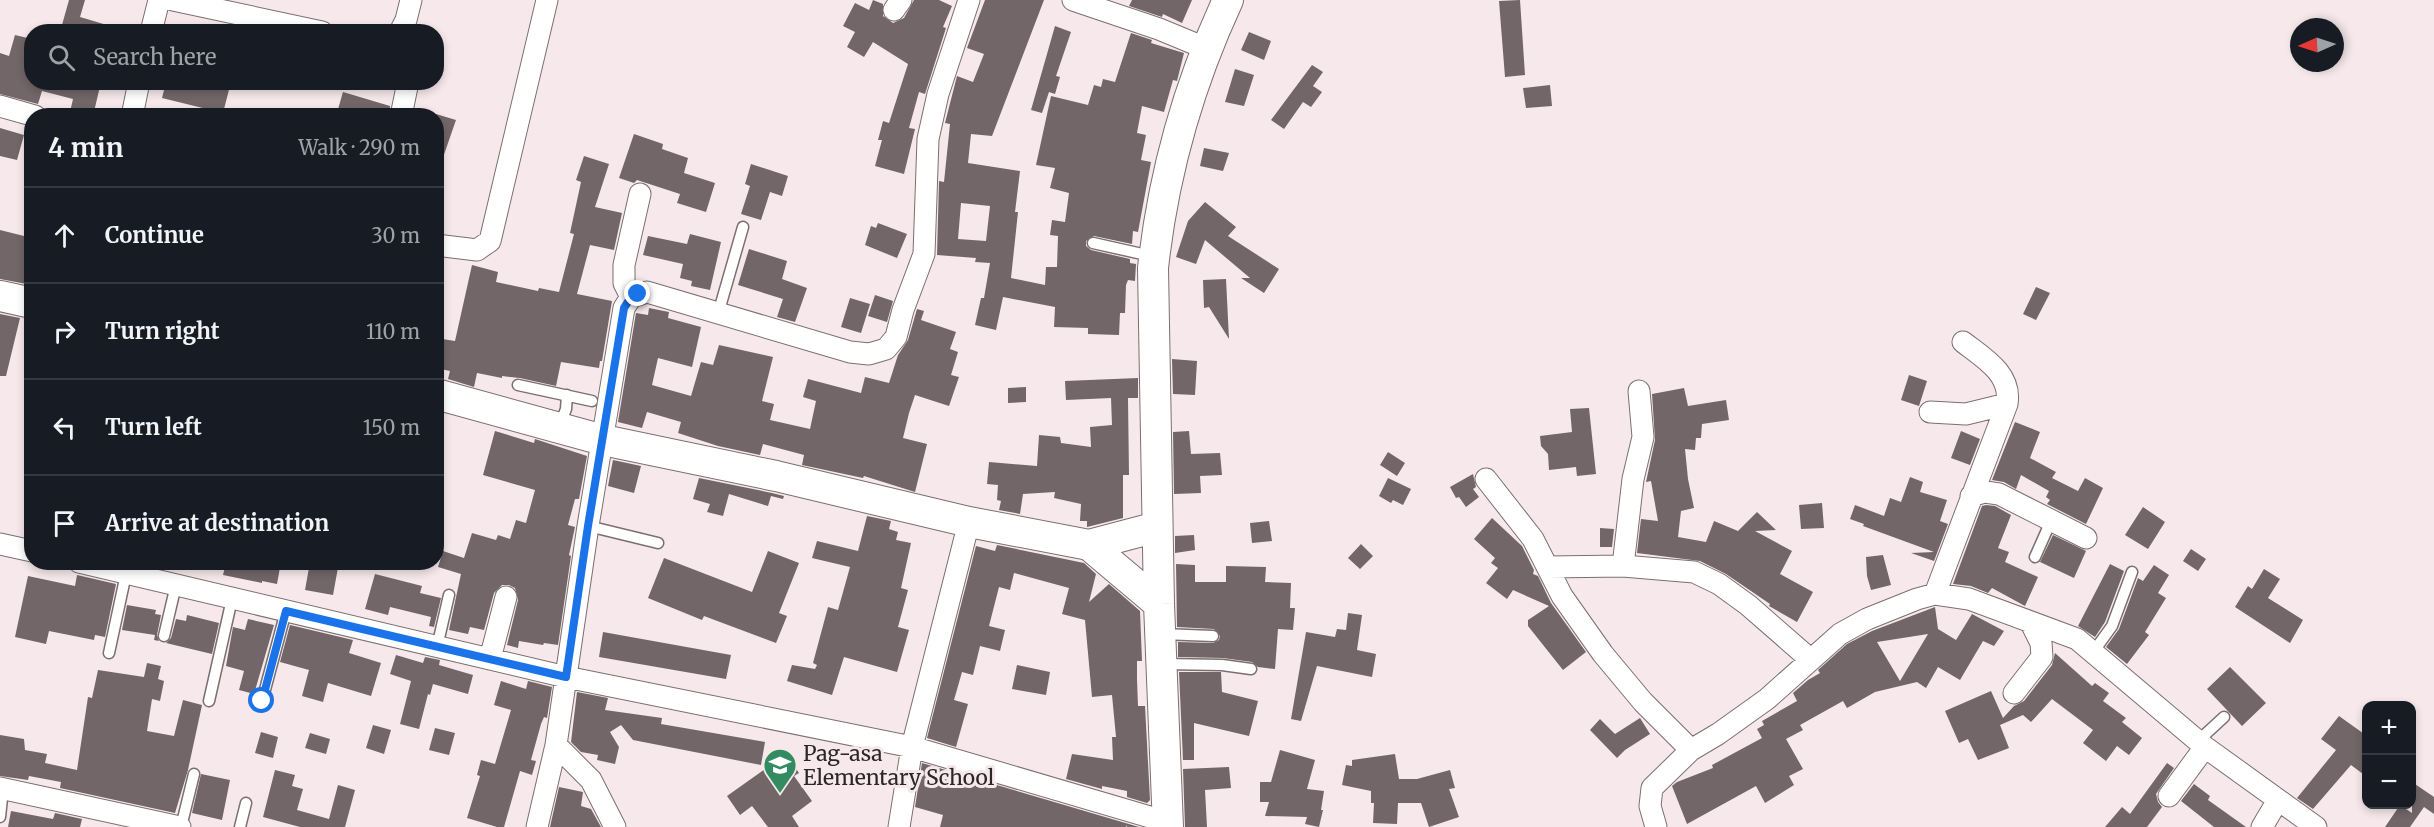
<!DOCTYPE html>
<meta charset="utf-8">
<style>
:root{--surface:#171b24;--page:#242831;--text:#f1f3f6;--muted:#9ea1a6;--line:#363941}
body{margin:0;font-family:Merriweather,serif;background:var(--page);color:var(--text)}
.controls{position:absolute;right:18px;bottom:18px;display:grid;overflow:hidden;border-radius:12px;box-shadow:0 3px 9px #0003}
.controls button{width:54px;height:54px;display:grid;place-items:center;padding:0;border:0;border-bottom:2px solid var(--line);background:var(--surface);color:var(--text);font:30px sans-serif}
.compass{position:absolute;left:2290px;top:18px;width:54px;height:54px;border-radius:50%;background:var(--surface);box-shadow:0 3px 9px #0003;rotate:267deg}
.stop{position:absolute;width:18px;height:18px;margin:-14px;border:4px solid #1a73e8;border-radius:50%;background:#fff}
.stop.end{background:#1a73e8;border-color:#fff;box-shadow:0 2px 6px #0008}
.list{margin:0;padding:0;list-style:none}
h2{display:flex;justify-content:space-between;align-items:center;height:78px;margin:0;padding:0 24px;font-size:26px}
h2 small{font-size:20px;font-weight:400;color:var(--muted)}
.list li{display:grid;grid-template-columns:39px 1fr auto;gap:18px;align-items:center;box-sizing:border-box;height:96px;padding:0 24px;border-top:2px solid var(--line)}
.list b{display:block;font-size:22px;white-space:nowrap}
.list em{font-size:20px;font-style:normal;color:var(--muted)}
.icon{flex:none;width:33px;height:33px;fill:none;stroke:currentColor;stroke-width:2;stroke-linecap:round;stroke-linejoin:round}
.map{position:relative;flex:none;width:2434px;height:827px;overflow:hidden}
.search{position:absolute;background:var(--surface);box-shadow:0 3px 9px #0003;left:24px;top:24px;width:420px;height:66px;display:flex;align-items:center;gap:15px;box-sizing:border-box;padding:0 21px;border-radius:24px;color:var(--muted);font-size:22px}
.panel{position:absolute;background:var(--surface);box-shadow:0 3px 9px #0003;left:24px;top:108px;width:420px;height:462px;border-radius:24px}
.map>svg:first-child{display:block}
</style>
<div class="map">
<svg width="2434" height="827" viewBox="0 0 2434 827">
<rect width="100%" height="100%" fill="#f7e9eb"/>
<path fill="#726668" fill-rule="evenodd" d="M69,0H85L80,17L117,28L116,32H60Z
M873,0L883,4V16L893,23L904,18L914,0H939L952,6L943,27L946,28L925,94L919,92L909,128L915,129L904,174L875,166L882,140H878L883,121L889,123L908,64L873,42L864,57L847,47L855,32L843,26L855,3L869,10Z
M985,0H1044L992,136L971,134L968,163L1020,171L1015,212H1018L1011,278L1045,285L1046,267H1057L1058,236L1050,235L1052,220L1065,222L1069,193L1050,188L1055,168L1036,165L1051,96L1088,105L1094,85L1101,87L1103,79L1115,82L1131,33L1152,40L1151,43L1184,53L1177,81L1173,80L1164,112L1142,106L1137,133L1146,135L1141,160L1151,162L1138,232L1133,231L1132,244L1094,236L1086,241V246L1091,250L1130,259V263L1136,264L1135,281L1128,280L1126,285L1125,313H1120L1119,335L1088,334V328L1054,327L1055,307L1003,297L996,330L975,325L981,298H984L990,263L975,262L976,258L937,255L939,181L944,182L950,124L945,123L957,76L973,82L984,54L967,48ZM961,203L990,206L986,241L958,239Z
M1132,0H1192L1182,23L1163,14L1162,17L1129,6Z
M1520,0L1525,75L1505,77L1499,1Z
M1055,26L1071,32L1056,76L1060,77L1055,94L1049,92L1042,113L1031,110Z
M1249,32L1271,41L1264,60L1241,50Z
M15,35L32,39V82H101L93,116L70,112L73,99L42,91L38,104L0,94V53L9,56Z
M1312,65L1323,72L1313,86L1322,92L1311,107L1303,102L1284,129L1271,120Z
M1235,69L1254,75L1244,106L1225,102Z
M166,82H231L223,113L162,98Z
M1550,85L1552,106L1526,108L1523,88Z
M343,92L390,106L389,116H336Z
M436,114L456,120L439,169L436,168Z
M0,128L24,135L17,160L0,156Z
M634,134L663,144L662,149L688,158L684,173L715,183L706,212L677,203L680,194L637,180L634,183L619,178Z
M1204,148L1229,153L1223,171L1200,166Z
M584,156L609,164L595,207L622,213L614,250L590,245L577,294L612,301L602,361H600L599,368L561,362L556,386L520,378L502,376V378L477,373L474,387L448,379L450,371L436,368V338L455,341L472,265L498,272L496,282L538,291L539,288L559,292L574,234L570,233L581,182L576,180Z
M751,164L788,176L782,196L770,192L761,220L741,214L750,186L745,184Z
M1205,202L1236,227L1228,236L1279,269L1264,293L1241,278H1250L1205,240L1196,264L1176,257L1188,221Z
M878,223L907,234L897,258L865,245L871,226L876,228Z
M0,230L32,238V285L0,279Z
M690,234L721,242L710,290L691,286L692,281L680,278L683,264L643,255L648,236L687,244Z
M749,249L787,261L782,279L807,288L795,322L777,317L783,299L738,285Z
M1226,279L1229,339L1209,307L1204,308L1203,280Z
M2036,287L2050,293L2036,320L2023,314Z
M875,295L893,301L887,322L868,316Z
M850,298L870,304L861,333L841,327Z
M649,308L669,312L668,318L701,327L692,367L658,358L652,385L691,396L701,362L713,365L719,345L773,357L762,401L774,404L770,420L810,429L816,401L803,397L808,379L861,393L865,377L889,383L898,355L908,340L917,309L924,311L921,320L956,332L950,349L958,352L951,375L959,377L949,406L915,395L909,413L903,438L927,444L915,492L864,476L863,478L802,465L804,455L763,444L760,455L718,446L678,433L681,422L647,412L642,428L618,422L636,313L648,315Z
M0,314L20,318L6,376H0Z
M1172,359L1197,361L1195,395L1173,394Z
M1909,375L1927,381L1919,406L1901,400Z
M1138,378V398H1128L1129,475H1123V518L1087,527V521H1080L1081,504L1054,498L1055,492L1023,494L1020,514L999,510L1001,501L997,500L998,485L987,484L989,462L1037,466L1039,435L1060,437L1061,443L1091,447L1090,427L1112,425L1111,398L1066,400L1065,381Z
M1026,387V402L1008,403V388Z
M1684,388L1688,406L1726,400L1729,420L1702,424L1701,438H1696L1695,450L1685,449L1688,479L1694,508L1681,511L1678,537L1706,542L1714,521L1738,531L1757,512L1776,530L1755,531L1792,551L1780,574L1813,592L1797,622L1769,606L1770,604L1726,574L1700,561L1637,553L1641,519L1658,521L1651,481L1646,482L1655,440L1652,394Z
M1589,408L1596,474L1577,476L1576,467L1549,470L1548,454L1541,446L1540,436L1572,432L1570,409Z
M2015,422L2040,432L2030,458L2056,472L2052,478L2078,491L2085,478L2103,488L2086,524L2047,504L2050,500L2046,497L2049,491L2021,475L2016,489L2004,482L1992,480Z
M495,431L534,443L535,439L587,456L579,499H575L568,525L575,527L569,555L571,556L558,645L544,643L543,645L519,641L518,648L507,645L518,600L515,588L509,585H502L494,593L484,630L470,627L468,634L449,630L461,574L438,567L443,551L464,558L472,533L496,540L498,535L510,539L516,520L526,523L535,490L483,475Z
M1189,431L1191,454L1220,453L1222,475L1200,476L1201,493L1174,494L1173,432Z
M1961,431L1980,439L1970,465L1951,458Z
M1388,452L1405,463L1397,476L1380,465Z
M613,460L641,466L634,493L608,486Z
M1473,474L1476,487L1473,489L1479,497L1466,507L1459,497L1456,498L1450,487Z
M1910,477L1923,482L1920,492L1947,500L1940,521L1948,524L1934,561L1911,553L1934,552L1863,526L1864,524L1850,519L1855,505L1884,516L1890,498L1901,502Z
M699,478L772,493L784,496L783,499L771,496L768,506L729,494L723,516L707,512L710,504L693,499Z
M1388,478L1411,489L1403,505L1393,500L1391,503L1379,496Z
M1822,503L1824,528L1801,529L1799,505Z
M1986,505L1995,506L2011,515L1998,548L2009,552L2005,562L2038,577L2025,606L1992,588L1988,593L1971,586L1953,584L1982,506Z
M2143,507L2165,522L2148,549L2125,535Z
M867,516L891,521L889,529L898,532L896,540L911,543L901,588L908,590L898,627L909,630L897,672L844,657L832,695L787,681L792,665L815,669L817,665L813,663L828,607L838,610L850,567L812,558L817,541L858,551Z
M1492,518L1522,546L1534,570L1533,574L1538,576L1551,603L1586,652L1563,670L1528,626V620L1549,606L1513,590L1507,599L1486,583L1498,568L1491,563L1495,558L1474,539Z
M1269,521L1272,541L1252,543L1250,523Z
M1600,528L1614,529L1612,547H1600Z
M1194,535L1195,550L1175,553V536Z
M2053,535L2086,551L2074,578L2040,562Z
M1361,544L1373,556L1360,569L1348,558Z
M997,545L1084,563L1096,574L1089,602L1109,584L1140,611L1142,661H1137V679L1138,706H1145L1150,800L1147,803L1127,797V791L1102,786V789L1066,779L1072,754L1113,760L1112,737H1116L1112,695L1092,697L1085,620L1062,614L1069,588L1014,573L1010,590L999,587L989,626L1005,630L1000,651L980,646L973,675L962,672L954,700L968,704L956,747L927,738L976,546L995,551Z
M2191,549L2206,559L2198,571L2183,561Z
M768,551L799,563L779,613L787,616L776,643L704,616L702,620L648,598L664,558L752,592Z
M1883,555L1891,585L1871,590L1867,576L1866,557Z
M226,562H281L277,584L262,581V583L223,575Z
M310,562H339L333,595L305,590Z
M1176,564L1195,565V582H1226V566L1266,567L1265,582L1291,583L1290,608H1295L1293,630L1278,629L1275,669L1258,667L1252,662L1223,658L1178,657V642L1213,643L1219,640L1220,636L1214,629L1177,627Z
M2110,564L2124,571L2105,622L2095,637L2078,626Z
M2154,565L2169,575L2158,593L2166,598L2145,632L2149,635L2127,664L2106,647L2119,629L2138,578L2143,581Z
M2264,569L2280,579L2268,598L2303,620L2290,643L2235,607L2248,586L2252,589Z
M375,574L422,586L420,593L441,598L434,627L429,626L431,617L390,607L388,615L365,609Z
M77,575L116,584L105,637L95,635L94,640L49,631L46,644L15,637L28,576L75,586Z
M127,605L156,610L155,614L161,615L157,635L159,641L154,640L155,635L122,630Z
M1935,607L1938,629L1956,640L1972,614L2004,631L1994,646L1983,641L1960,680L1938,667L1926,688L1917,682L1875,692L1847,708L1843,701L1800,725L1803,730L1786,739L1803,769L1789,776L1794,785L1765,803L1756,786L1687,824L1672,786L1677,782L1713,768L1712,765L1762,738L1757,729L1764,725L1762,721L1797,701L1793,693L1808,680L1820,673L1818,670L1847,644L1872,631ZM1928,634L1900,681L1877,642Z
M1348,613L1362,615L1357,650L1376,654L1372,677L1317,666L1301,721L1291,719L1306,632L1335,637L1337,629L1346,630Z
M187,615L219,623L212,654L166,643L171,638L176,619L186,621Z
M248,619L274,625L254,694L239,690L244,671L226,666L233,627L245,630Z
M290,625L353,640L349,653L381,663L371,696L328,683L323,702L302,696L309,670L280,662Z
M603,632L731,655L726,679L599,657Z
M2055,653L2092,686L2095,683L2109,693L2103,701L2126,718L2122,722L2142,738L2129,755L2117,746L2106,761L2083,743L2093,730L2052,699L2031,722L2023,715L2000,725L2009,748L1978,760L1968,739L1959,743L1945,711L1991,691L2003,718L2014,706L2024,701L2052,665Z
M396,655L423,663L425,657L440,660L439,665L473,675L468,694L433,684L430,695L428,694L419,729L400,724L411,681L390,674Z
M147,663L161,666L158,679L164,681L160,701L152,699L147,731L174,736L183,700L202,705L188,770L175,813L60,788L61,782L29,776L28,780L0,776V735L24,739L25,750L47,754L45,763L77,770L88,697L92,698L98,670L144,677Z
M1017,665L1050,672L1046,695L1012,689Z
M2230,667L2266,703L2242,726L2207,689Z
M1179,672H1221L1222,692L1258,701L1249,736L1194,723V760H1183Z
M501,681L526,689L528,681L552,687L547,718L544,717L541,724L531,760L536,761L532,775L520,771L504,827H497L467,818L480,776L477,775L481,760L495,764L511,710L494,705Z
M577,692L608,698L605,710L662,718L661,724L765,742L761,765L633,740L621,725L610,732L619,747L615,764L597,760L598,755L581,752L571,742Z
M2339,716L2367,736V777L2351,765L2313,809L2297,798L2336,750L2321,739Z
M1640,718L1650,734L1625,750L1617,758L1590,730L1600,719L1615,734Z
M373,725L391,730L384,754L366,748Z
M435,728L455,733L449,755L429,750Z
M261,732L278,737L273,758L255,753Z
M310,733L330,739L326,754L305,748Z
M1280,750L1315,760L1307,789L1324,791L1321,810H1323L1319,827L1305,824L1307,817L1265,816L1269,802H1260V782H1271Z
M786,754L799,773L794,776L812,801L792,816L799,827H768L752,806L740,815L727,796Z
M1395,754L1399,779H1417L1450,770L1455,788L1449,789L1459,817L1429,827L1421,803H1398L1397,824L1373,823L1374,803H1371V791L1342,785L1346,765L1352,766V760Z
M922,763L1139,827H1127V825L1126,827H940L943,815L915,807Z
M2167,763L2174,768L2156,794L2158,802L2162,807L2147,827H2105L2122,807L2130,814Z
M1229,767L1231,788L1205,790L1207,827H1185L1183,769Z
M275,770L295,775L292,786L303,789L297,810L329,819L338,785L355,790L345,827H300L263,817Z
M201,774L230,780L222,820L192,813Z
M2412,782L2434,797V814L2424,807L2410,827H2385L2400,805L2412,813Z
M2194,784L2210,796L2208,800L2246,827H2214L2181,801Z
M559,787L583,792L581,806L591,809L601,827H550Z
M11,811L53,819L55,813L82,819L80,827H8Z"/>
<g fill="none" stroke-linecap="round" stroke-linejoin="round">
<defs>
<path id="lane" d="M1093,243L1151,256
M718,314L743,227
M518,385L592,401
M559,427L566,409L567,395
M588,526L658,543
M2035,557L2051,521
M1162,634L1213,636
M164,636L176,585
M437,647L449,595
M2094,651L2112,626L2132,572
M109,653L126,574
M1164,664L1222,665L1251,669
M209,701L232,599
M262,701L286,611
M2198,741L2224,717
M0,817L3,789
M181,827L194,774
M240,827L246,803"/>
<path id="street" d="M173,0L322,32
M1073,0L1159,29L1205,48
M894,10L901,0
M151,32L159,0
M400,32L406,20L411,0
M0,106L35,116
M132,116L139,82
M401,116L408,82
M436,245L477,250L490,241L547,0
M631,297L624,283V265L640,194
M1930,412L1966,414L2007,404
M1486,479L1533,539L1562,596L1603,654L1643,702L1691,750
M1971,496L1985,492L1999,494L2086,538
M0,544L32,551
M79,562L566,677L912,747L1167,822
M1623,566L1633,479L1643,437L1639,391
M1548,567L1623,566L1694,572L1719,584L1748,605L1811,660
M1935,594L2007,404C2012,374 1984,358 1963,342
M490,659L506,597
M2014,693L2042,657L2041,643L2031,623
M556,745L591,780L615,827
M0,788L180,827
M2169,796L2205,747
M537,827L556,745L588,526L624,308L631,297L647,292L850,352L869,354L886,349L896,337L903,310L924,254L928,139L938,94L969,0
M899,827L912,747L969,522
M1656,827L1650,806L1652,788L1691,750L1718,734L1767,699L1840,634L1867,619L1917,599L1935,594L1969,599L2077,639L2205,747L2316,827
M2262,827L2278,800"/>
<path id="secondary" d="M0,296L32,303
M436,394L603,440L776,476L969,522L1089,545L1157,527
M1089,545L1159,604
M1168,827L1159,604L1153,268C1163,176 1189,84 1228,0"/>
</defs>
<use href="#lane" stroke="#7b6f70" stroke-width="13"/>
<use href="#street" stroke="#7b6f70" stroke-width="23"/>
<use href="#secondary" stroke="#7b6f70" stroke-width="32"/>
<use href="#lane" stroke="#fff" stroke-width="10"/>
<use href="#street" stroke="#fff" stroke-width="21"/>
<use href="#secondary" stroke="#fff" stroke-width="30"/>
</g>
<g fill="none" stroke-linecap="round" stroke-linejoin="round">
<path stroke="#1a73e8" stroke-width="8" d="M262,701L286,611L566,677L588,526L624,308L631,297L638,294"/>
</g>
<defs>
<symbol id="school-pin" viewBox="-11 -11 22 30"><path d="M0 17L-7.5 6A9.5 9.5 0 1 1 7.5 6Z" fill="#338c61" stroke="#f7e9eb"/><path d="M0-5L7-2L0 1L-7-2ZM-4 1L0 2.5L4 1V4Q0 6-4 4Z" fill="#fff"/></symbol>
</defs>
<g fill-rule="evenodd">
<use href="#school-pin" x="761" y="746" width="38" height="52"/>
</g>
<g text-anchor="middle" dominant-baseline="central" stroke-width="6" stroke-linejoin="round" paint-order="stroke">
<g font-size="21" fill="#2b2627" stroke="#f7e9eb" text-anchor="start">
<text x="803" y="753">Pag-asa<tspan x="803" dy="24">Elementary School</tspan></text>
</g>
</g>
</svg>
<div class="controls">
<button>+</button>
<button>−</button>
</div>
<svg class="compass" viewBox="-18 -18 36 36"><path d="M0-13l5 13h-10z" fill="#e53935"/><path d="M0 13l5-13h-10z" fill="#9ea1a6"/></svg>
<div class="stop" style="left:262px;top:701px"></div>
<div class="stop end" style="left:638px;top:294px"></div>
<div class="search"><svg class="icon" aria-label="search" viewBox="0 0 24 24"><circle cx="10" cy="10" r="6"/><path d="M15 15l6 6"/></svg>Search here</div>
<section class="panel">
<h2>4 min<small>Walk · 290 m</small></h2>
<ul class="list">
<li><svg class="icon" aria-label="ahead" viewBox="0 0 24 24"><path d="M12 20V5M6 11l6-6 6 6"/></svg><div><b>Continue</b></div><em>30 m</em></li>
<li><svg class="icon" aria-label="right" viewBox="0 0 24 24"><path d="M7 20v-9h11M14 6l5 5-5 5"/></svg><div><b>Turn right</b></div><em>110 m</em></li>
<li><svg class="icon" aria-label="left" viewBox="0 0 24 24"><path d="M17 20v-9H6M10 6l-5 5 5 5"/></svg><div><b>Turn left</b></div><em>150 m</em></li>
<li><svg class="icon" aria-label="arrive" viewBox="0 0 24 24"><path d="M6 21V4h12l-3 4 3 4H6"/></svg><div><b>Arrive at destination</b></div></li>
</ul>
</section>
</div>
